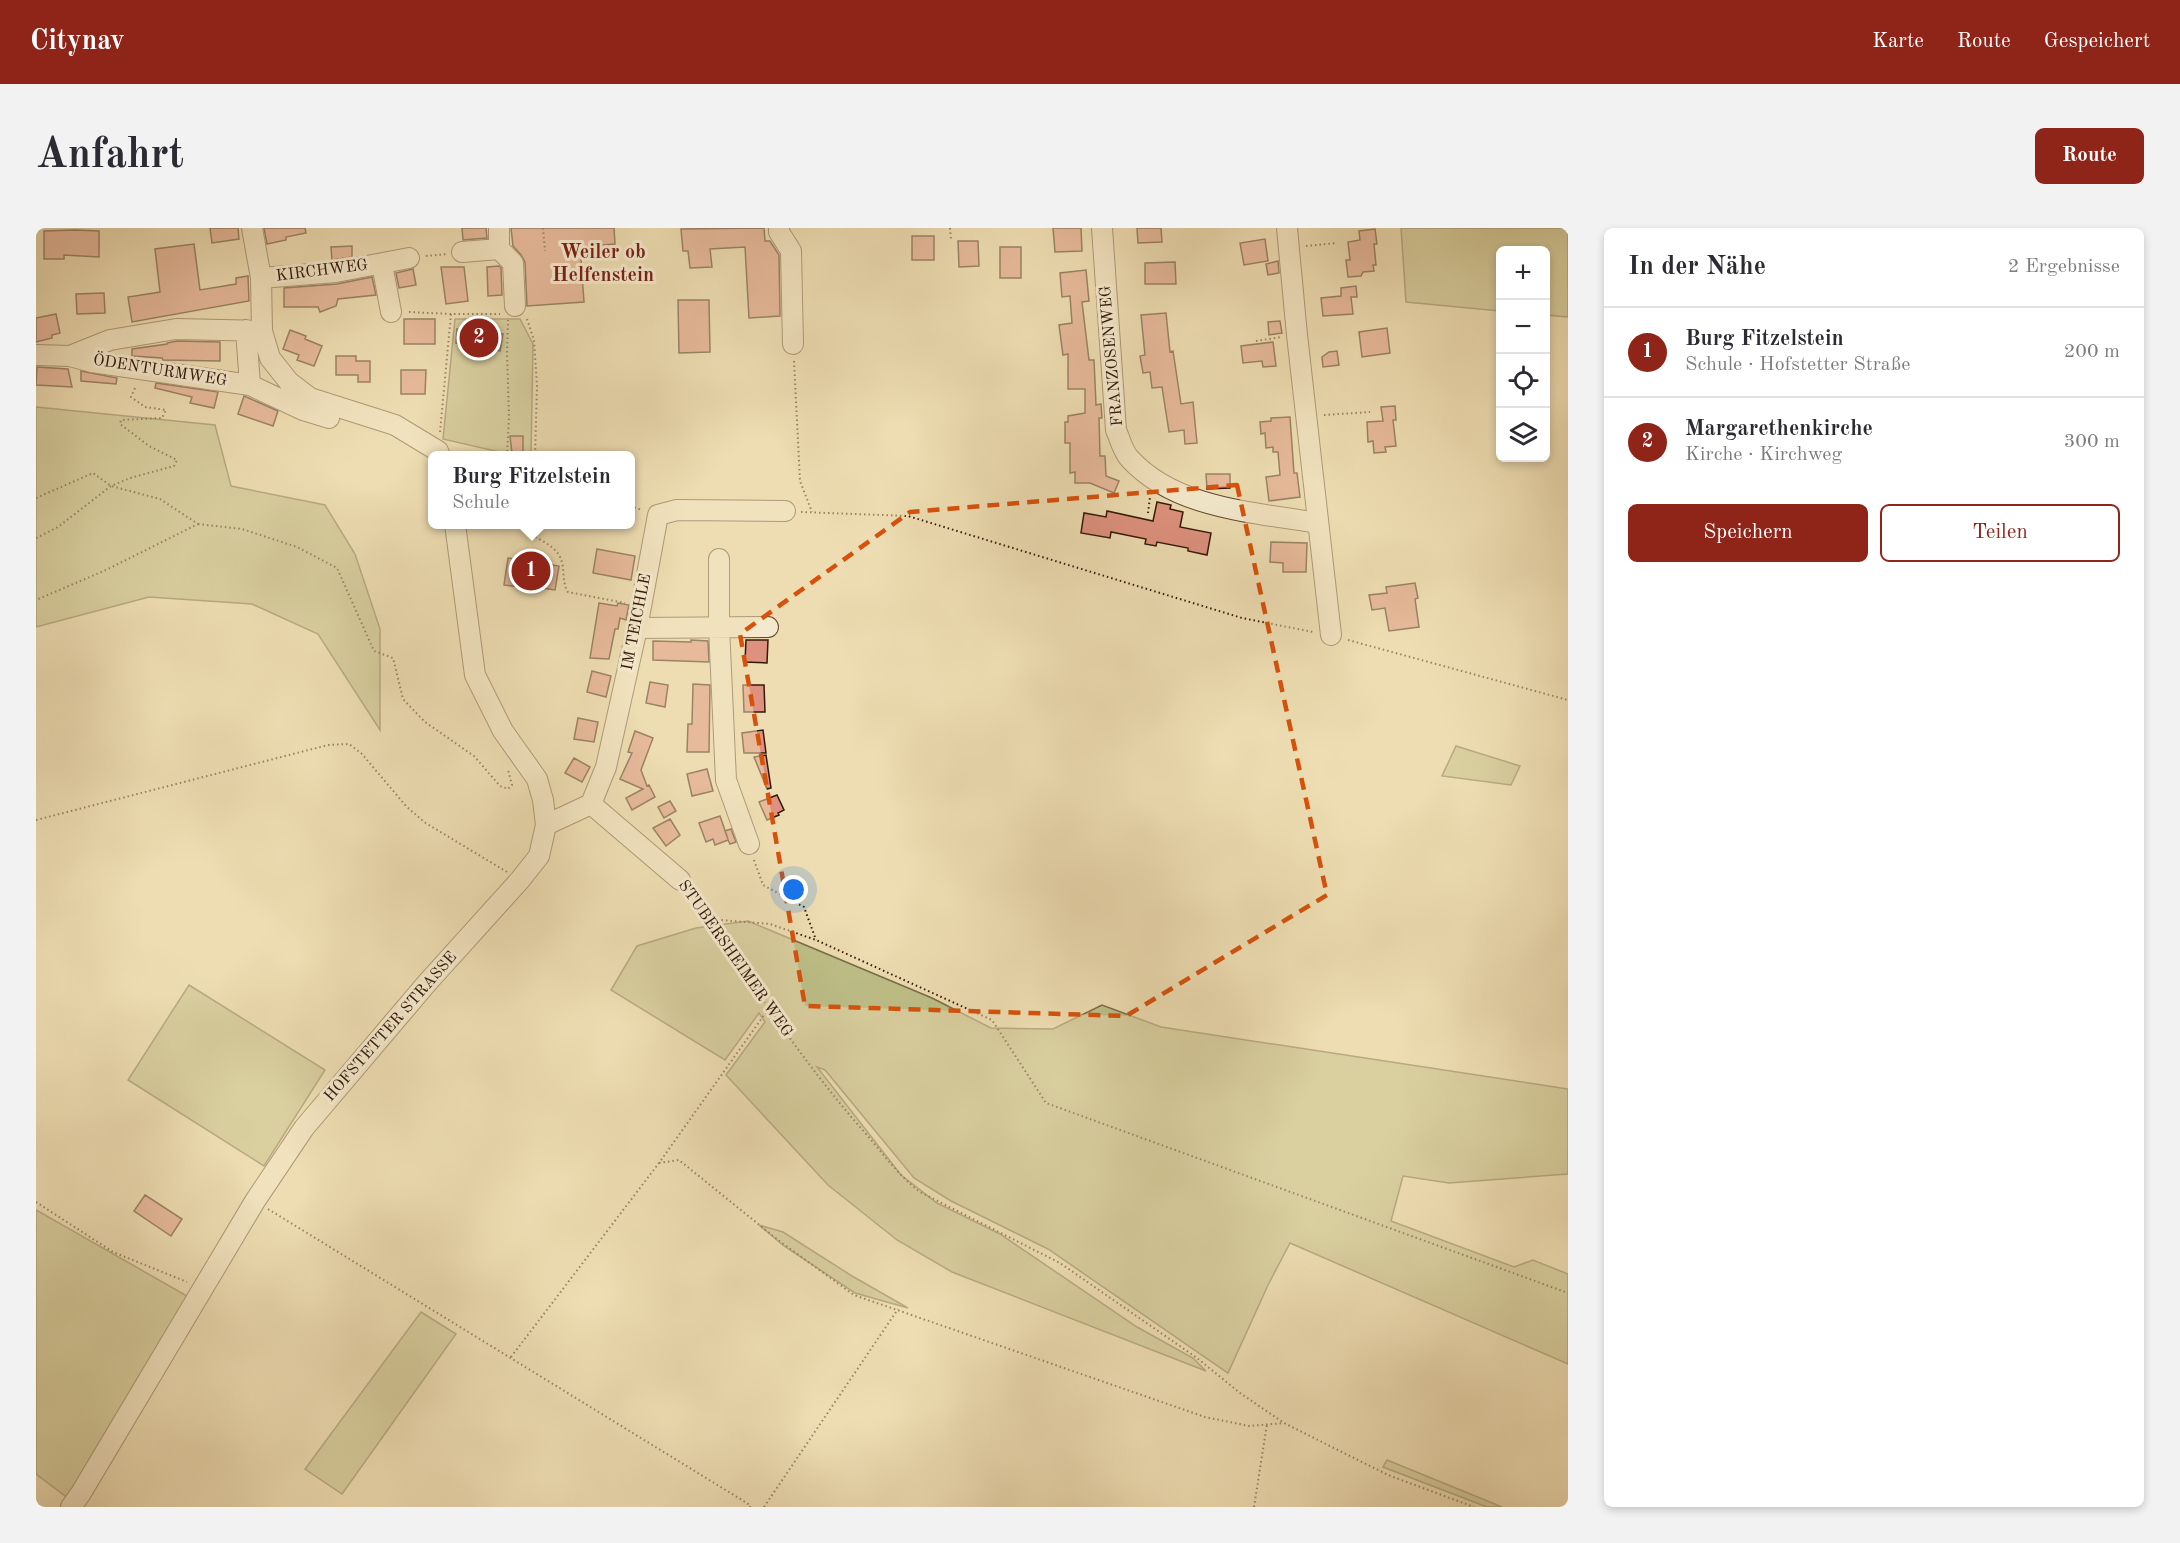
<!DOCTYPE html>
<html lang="de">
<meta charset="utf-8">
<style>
:root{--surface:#fff;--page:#f2f2f3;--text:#2b2b33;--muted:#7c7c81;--line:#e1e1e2;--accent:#8f2418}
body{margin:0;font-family:"Old Standard TT",serif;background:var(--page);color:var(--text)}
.controls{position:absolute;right:18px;top:18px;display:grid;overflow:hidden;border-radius:9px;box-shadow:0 3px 9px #0003}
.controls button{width:54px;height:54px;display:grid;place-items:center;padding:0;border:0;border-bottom:2px solid var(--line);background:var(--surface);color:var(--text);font:30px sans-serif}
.you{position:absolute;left:758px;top:662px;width:21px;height:21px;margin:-15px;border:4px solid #fff;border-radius:50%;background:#1a73e8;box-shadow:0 0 0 9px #1a73e833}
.badge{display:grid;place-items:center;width:39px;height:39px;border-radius:50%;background:var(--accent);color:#fff;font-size:20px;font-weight:700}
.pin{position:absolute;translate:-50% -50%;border:3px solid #fff;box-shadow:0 2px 6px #0006}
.popup{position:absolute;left:392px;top:223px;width:207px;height:78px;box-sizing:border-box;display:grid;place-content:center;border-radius:9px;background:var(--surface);filter:drop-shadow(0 2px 4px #0005);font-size:20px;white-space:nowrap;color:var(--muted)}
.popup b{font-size:22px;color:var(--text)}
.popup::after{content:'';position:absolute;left:50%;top:100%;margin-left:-12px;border:12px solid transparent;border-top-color:var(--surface)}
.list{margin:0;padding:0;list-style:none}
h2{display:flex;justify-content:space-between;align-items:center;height:78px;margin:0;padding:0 24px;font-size:26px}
h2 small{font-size:20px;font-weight:400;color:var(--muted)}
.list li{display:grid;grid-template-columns:39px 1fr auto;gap:18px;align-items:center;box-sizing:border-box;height:90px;padding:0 24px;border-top:2px solid var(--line)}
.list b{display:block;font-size:22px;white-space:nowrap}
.list p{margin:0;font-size:20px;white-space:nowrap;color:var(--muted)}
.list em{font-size:20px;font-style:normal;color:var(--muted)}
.actions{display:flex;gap:12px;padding:18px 24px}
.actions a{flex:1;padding:14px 0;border:2px solid var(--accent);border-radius:9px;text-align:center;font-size:21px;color:var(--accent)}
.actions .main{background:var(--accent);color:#fff}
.icon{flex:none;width:33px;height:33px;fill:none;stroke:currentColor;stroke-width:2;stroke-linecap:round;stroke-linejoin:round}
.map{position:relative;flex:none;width:1532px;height:1279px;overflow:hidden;border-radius:9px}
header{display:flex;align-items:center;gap:36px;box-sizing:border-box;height:84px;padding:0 30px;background:var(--accent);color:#fff}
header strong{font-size:28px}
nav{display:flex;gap:33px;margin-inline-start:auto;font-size:21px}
.intro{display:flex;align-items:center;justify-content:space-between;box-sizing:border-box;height:144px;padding:0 36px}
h1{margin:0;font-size:42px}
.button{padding:15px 27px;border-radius:9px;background:var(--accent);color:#fff;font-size:21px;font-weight:700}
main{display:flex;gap:36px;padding:0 36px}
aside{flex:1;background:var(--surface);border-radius:9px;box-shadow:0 3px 9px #0003}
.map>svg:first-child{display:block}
</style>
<header>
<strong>Citynav</strong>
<nav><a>Karte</a><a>Route</a><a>Gespeichert</a></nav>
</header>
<div class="intro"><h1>Anfahrt</h1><a class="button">Route</a></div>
<main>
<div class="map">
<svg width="1532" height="1279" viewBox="0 0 1532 1279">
<rect width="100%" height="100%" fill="#eeddb2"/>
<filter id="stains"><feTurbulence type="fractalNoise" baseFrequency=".00333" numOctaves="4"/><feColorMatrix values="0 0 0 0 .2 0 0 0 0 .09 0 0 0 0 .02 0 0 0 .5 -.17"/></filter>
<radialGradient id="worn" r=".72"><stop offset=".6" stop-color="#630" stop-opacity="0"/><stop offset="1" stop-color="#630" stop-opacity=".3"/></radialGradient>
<path fill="#bebf88" stroke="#786c48" stroke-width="1.5" d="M1365,0H1532V89L1510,87V22H1464V83L1370,74Z
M419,91H484L497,116L495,227H476L407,211Z
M0,179L179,197L195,258L289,277L319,326L344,401V502L282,406L216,376L113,369L0,399Z
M1420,518L1484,538L1475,557L1406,548Z
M712,693L896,770L955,800L1017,801L1066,777L1125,799L1532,861V946L1413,955L1367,948L1355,993L1478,1039L1497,1032L1532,1046V1136L1254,1015L1233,1055L1192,1145L1012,1021L915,973L878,950L789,842L781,839L865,947L901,975L964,1006L1101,1099L1157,1130L1170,1143L916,1044L861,1012L792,957L690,847L729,794L723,785L689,832L575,762L601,718L660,700Z
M153,757L289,842L228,938L92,852Z
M0,982L151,1068L33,1271L0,1246Z
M723,997L747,1004L816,1048L872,1080L819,1065L748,1018Z
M385,1084L420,1106L306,1266L269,1241Z
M1351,1232L1466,1279H1451L1347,1239Z"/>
<path fill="#de917e" stroke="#331809" stroke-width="1.5" d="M174,0H202L203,11L176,15Z
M228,0H269L270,5L250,9V12L231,16Z
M426,0H450L451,10L427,12Z
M475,0H578L579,16L544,19L548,74L491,78L489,34L485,27L477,18Z
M728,0L729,13H734L743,27L744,88L713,90L709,19L674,21L676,39L654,40L652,23H647L645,1Z
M1017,0H1045L1046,23L1019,24Z
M1101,0H1125L1126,14L1102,15Z
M1339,1L1341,16H1338L1340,37H1337L1338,43L1327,44L1325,48L1312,49L1310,32H1314L1312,14L1324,12L1323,3Z
M39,2L63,3V29L28,27V31H8V3Z
M876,8H898V32H876Z
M1229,11L1232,33L1208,37L1204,15Z
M922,13H942L943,38L923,39Z
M158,16L164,62L200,56V50L212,48L213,73L96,94L92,69L124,64L119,21Z
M316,18V29L296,32L295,19Z
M964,19H985V50H964Z
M1242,33L1243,45L1232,47L1230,36Z
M1139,34L1140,56H1109V35Z
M463,38L465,40L466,67L452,68L451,39Z
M405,39H428L432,73L410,76Z
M377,41L380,57L363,60L360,45Z
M1050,42L1053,73L1046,74L1053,132H1058L1060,177L1065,176L1066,190H1063L1064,228H1069L1070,248L1083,253L1078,265L1054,255H1039V244L1034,245V215H1029V194H1032V188L1049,185V161H1032V126L1027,127L1023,97L1036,95L1034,68L1026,69L1024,45Z
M336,49L340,67L302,71L300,78L284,84L282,79H248V60L301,56Z
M1320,58L1321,69H1315L1317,86L1287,88L1285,70L1305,68V60Z
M68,65L69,85L41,86L40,66Z
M642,72H673L674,124L643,125Z
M1130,85L1134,124L1137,123L1145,176L1157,174L1161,215L1149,216L1148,202L1133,204L1126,159L1116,160L1114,144L1107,145L1104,128L1109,127L1105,87Z
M20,86L24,105L16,107V110L0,114V90Z
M368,91H399V116H368Z
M1244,93L1246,105L1233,107L1232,94Z
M1351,100L1354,125L1326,129L1323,104Z
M421,101L438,104L440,118L420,115Z
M254,102L270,108L269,111L286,118L278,138L261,132L263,127L247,121Z
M452,104L467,106L464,123L452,121Z
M141,113L184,114V133L127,132L126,130L96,128V121L131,116V115Z
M1237,114L1240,138L1227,139L1226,133L1207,135L1205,118Z
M1301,123L1303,137L1287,139L1286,129L1293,124Z
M300,128H320V133H334V154H322V147H300Z
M1,139L32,141L36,159L0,157Z
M365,142H390L389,166H365Z
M45,143L81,150L80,156L45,153Z
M120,155L182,164L178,180L154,175L156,169L119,160Z
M208,168L242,183L237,198L202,186Z
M1359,178L1360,192H1357L1360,218L1349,219L1350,224L1338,225L1337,213L1332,214L1331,194L1347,193L1345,179Z
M1254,189L1258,245H1261L1264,269L1233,273L1230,249L1244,247L1242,224H1237V219L1230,220L1229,205L1225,206L1224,194L1235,193V190Z
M474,208H487V223L484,228L476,225Z
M1170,246H1194V260L1171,261Z
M1121,274L1135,277L1134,281L1147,284L1144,299L1175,305L1171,327L1152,323V320L1121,314L1120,318L1109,316L1110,311L1075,304L1074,310L1045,305L1048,285L1070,289L1071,283L1117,293Z
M1235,314L1271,315L1270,344H1247V335L1234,334Z
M561,321L599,328L595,352L557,345Z
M472,330L523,338L519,362L506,360V362L468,357Z
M1379,355L1382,370L1379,371L1383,399L1353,403L1349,380L1336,382L1333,367L1351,365L1350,359Z
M563,375L581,378L582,375L593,377L590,392L584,390L582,401H579L573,431L554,430Z
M655,412L672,413L673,434L617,432V413L655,414Z
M710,412H732L731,435L709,434Z
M556,443L575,448L570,469L551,464Z
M614,454L632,457L629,479L610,475Z
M657,456L674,457L673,524H651L652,496H656Z
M707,457H728L729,484H708Z
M542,490L562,494L558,514L538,511Z
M727,502L730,525H708L706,505Z
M599,503L617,510L605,542L611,558L613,557L619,569L596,582L590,570L607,561L584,551L596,525L592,524Z
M730,527L735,560L731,561L718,529Z
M538,530L554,539L546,554L529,545Z
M671,541L677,563L656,568L651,546Z
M741,567L748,582L742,585L743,587L731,592L723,574Z
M634,573L640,583L628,590L622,579Z
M684,588L692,611L689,603L695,601L700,614L694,616L692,612L679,617L677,611L670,614L663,595Z
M634,591L644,607L630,618L617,600Z
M109,967L146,991L135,1008L98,983Z"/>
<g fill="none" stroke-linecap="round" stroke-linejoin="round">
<defs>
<path id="minor" d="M216,0L225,50L226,103L234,130L253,154L274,170L359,197L402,223L404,228
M463,0V21L477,35L479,78
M743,0V4L755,23L757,116
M1066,0L1080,202C1084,211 1087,224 1094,231C1140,281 1218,284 1281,295
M1251,0L1261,107L1295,407
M426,24L463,21
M346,36L355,84
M225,50L300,44L373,30
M210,102L214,157
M0,127L34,128L56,134L214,157L267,182L293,190
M34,128L74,112L140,101L226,103
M683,331V399L690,552L713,616
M601,400L732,399
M555,576L644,652
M510,597L555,576L570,539L601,400L622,287L641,282L749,283
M35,1279L45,1265L219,973L268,900L391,755L484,652L503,628L510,597L507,572L501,551L467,503L439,447L419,296"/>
</defs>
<use href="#minor" stroke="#624933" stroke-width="22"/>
<path stroke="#331809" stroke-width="2" stroke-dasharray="1.5 3" stroke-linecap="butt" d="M507,0L509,23
M914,0L915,12
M1270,18L1301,15
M390,28L411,26
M373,84L415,86
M491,91L498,112L501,158L499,228
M1220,113L1246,109
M758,133L764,253L776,284
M1288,187L1334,184
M404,204L415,86H464
M471,228L473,188L471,125L472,92
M0,270L57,245L75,258L124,271L162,296L70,342L0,372
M594,278L606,282
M765,284L872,288L1206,390L1277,404
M1112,285L1114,269
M162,296L206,301L261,319L301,340L338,423L357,430L367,471L389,494L438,528L464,558L472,561L476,557L472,542
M481,296C492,308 514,313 523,327C530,339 525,354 532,364L589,375
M0,310L22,299L75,258L94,250L138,238L141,232L113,218L84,196L85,192L126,190L130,182L109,179L95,169L100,158
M1312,412L1532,472
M0,592L292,517L313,516L326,526L370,578L388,594L471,644
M718,632L727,657L768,679L780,712
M654,666C711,748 765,833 831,907C848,927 863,948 884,964L1024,1035L1161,1130L1204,1165L1248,1195L1352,1247L1438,1279
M672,691L734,696L780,712L956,792L1010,875L1532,1065
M623,935L643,932L742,1012L818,1067L1169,1189L1213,1198L1248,1195
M0,974L77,1024L151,1054
M232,981L714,1277V1279
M475,1129L623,935L733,780
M728,1279L862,1081
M1218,1279L1231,1196"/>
<use href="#minor" stroke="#f4e9cd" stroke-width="20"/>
</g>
<path d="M0 0H1532V1279H0ZM1201,257L1291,667L1090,788L769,778L704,406L874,284Z" fill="#eeddb2" fill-opacity=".55" fill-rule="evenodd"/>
<path fill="none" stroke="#d6520c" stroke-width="4.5" stroke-dasharray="12 8" stroke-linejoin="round" d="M1201,257L1291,667L1090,788L769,778L704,406L874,284Z"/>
<g text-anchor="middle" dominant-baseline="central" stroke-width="6" stroke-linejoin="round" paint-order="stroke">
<g font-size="16" fill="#331809" stroke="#f4e9cd">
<text transform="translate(286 43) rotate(-7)">KIRCHWEG</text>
<text transform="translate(1076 128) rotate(-95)">FRANZOSENWEG</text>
<text transform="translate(124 143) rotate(9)">ÖDENTURMWEG</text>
<text transform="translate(601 394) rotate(-79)">IM TEICHLE</text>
<text transform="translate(699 731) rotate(55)">STUBERSHEIMER WEG</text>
<text transform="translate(355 799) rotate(-49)">HOFSTETTER STRASSE</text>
</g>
<g font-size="20" font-weight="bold" fill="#7a1f14" stroke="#f4e9cd">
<text x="567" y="25">Weiler ob<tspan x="567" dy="23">Helfenstein</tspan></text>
</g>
</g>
<rect width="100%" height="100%" filter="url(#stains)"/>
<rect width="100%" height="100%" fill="url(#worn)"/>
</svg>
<div class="controls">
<button>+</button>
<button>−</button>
<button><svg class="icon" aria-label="locate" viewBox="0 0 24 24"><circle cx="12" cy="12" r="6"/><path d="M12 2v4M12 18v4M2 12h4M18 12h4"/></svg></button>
<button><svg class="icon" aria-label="layers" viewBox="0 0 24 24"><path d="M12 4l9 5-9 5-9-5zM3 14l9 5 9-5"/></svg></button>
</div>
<div class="you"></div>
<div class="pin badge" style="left:495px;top:343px">1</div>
<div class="popup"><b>Burg Fitzelstein</b>Schule</div>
<div class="pin badge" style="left:443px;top:110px">2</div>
</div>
<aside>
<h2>In der Nähe<small>2 Ergebnisse</small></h2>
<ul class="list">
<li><span class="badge">1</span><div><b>Burg Fitzelstein</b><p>Schule · Hofstetter Straße</p></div><em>200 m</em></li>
<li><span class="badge">2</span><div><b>Margarethenkirche</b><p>Kirche · Kirchweg</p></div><em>300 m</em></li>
</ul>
<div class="actions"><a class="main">Speichern</a><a>Teilen</a></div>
</aside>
</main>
